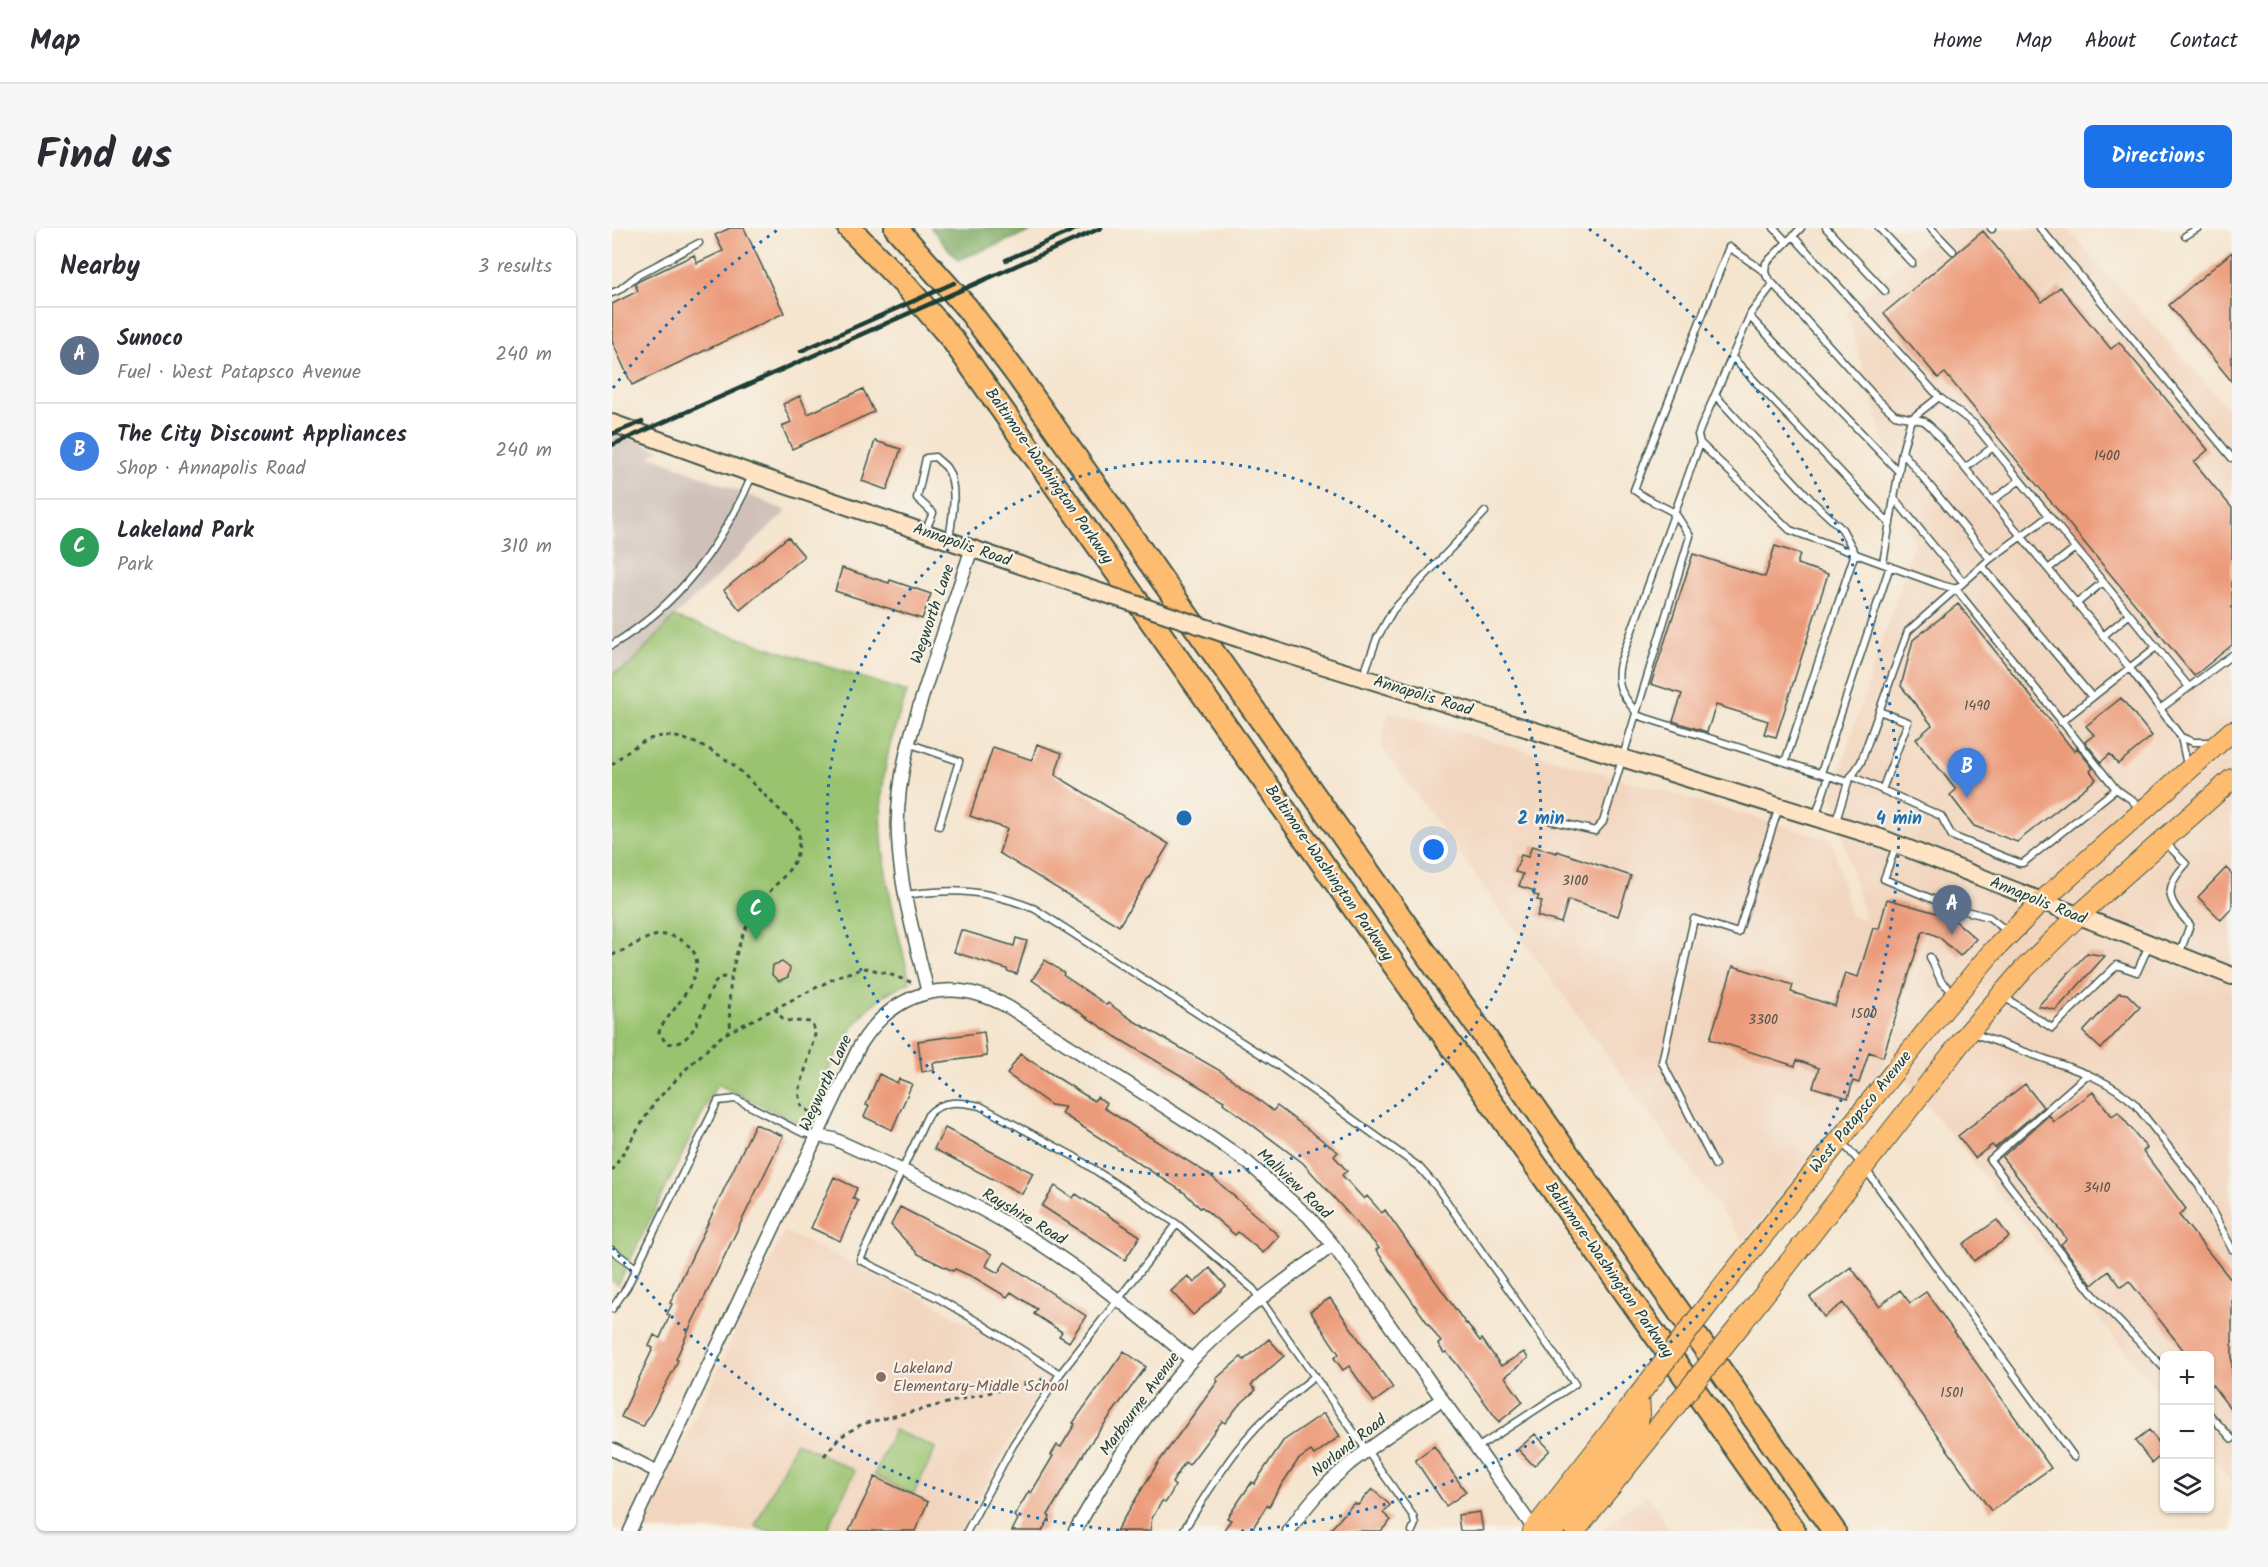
<!DOCTYPE html>
<meta charset="utf-8">
<style>
:root{--surface:#fff;--page:#f7f7f7;--text:#2b2b33;--muted:#7c7c81;--line:#e1e1e2;--accent:#1a73e8}
body{margin:0;font-family:Kalam,sans-serif;background:var(--page);color:var(--text)}
.controls{position:absolute;right:18px;bottom:18px;display:grid;overflow:hidden;border-radius:9px;box-shadow:0 2px 4px #0004}
.controls button{width:54px;height:54px;display:grid;place-items:center;padding:0;border:0;border-bottom:2px solid var(--line);background:var(--surface);color:var(--text);font:30px sans-serif}
.you{position:absolute;left:822px;top:622px;width:21px;height:21px;margin:-15px;border:4px solid #fff;border-radius:50%;background:#1a73e8;box-shadow:0 0 0 9px #1a73e833}
.badge{display:grid;place-items:center;width:39px;height:39px;border-radius:50%;background:var(--accent);color:#fff;font-size:20px;font-weight:700}
.pin{position:absolute;translate:-50% -50px;filter:drop-shadow(0 2px 3px #0008)}
.pin::after{content:'';position:absolute;top:32px;width:21px;height:18px;background:inherit;clip-path:polygon(0 0,100% 0,50% 100%)}
.list{margin:0;padding:0;list-style:none}
h2{display:flex;justify-content:space-between;align-items:center;height:78px;margin:0;padding:0 24px;font-size:26px}
h2 small{font-size:20px;font-weight:400;color:var(--muted)}
.list li{display:grid;grid-template-columns:39px 1fr auto;gap:18px;align-items:center;box-sizing:border-box;height:96px;padding:0 24px;border-top:2px solid var(--line)}
.list b{display:block;font-size:22px;white-space:nowrap}
.list p{margin:0;font-size:20px;white-space:nowrap;color:var(--muted)}
.list em{font-size:20px;font-style:normal;color:var(--muted)}
.icon{flex:none;width:33px;height:33px;fill:none;stroke:currentColor;stroke-width:2;stroke-linecap:round;stroke-linejoin:round}
.map{position:relative;flex:none;width:1620px;height:1303px;overflow:hidden;border-radius:9px}
header{display:flex;align-items:center;gap:36px;box-sizing:border-box;height:84px;padding:0 30px;background:var(--surface);border-bottom:2px solid var(--line)}
header strong{font-size:28px}
nav{display:flex;gap:33px;margin-inline-start:auto;font-size:21px}
.intro{display:flex;align-items:center;justify-content:space-between;box-sizing:border-box;height:144px;padding:0 36px}
h1{margin:0;font-size:42px}
.button{padding:15px 27px;border-radius:9px;background:var(--accent);color:#fff;font-size:21px;font-weight:700}
main{display:flex;gap:36px;padding:0 36px}
aside{flex:1;background:var(--surface);border-radius:9px;box-shadow:0 2px 4px #0004}
.map>svg:first-child{display:block}
</style>
<header>
<strong>Map</strong>
<nav><a>Home</a><a>Map</a><a>About</a><a>Contact</a></nav>
</header>
<div class="intro"><h1>Find us</h1><a class="button">Directions</a></div>
<main>
<aside>
<h2>Nearby<small>3 results</small></h2>
<ul class="list">
<li><span class="badge" style="background:#5c6f8a">A</span><div><b>Sunoco</b><p>Fuel · West Patapsco Avenue</p></div><em>240 m</em></li>
<li><span class="badge" style="background:#3f7fe0">B</span><div><b>The City Discount Appliances</b><p>Shop · Annapolis Road</p></div><em>240 m</em></li>
<li><span class="badge" style="background:#2e9e5b">C</span><div><b>Lakeland Park</b><p>Park</p></div><em>310 m</em></li>
</ul>
</aside>
<div class="map">
<svg width="1620" height="1303" viewBox="0 0 1620 1303">
<rect width="100%" height="100%" fill="#f7f3e8"/>
<filter id="ink" filterUnits="userSpaceOnUse"><feTurbulence type="fractalNoise" baseFrequency=".0167" numOctaves="2"/><feDisplacementMap in="SourceGraphic" scale="12" xChannelSelector="R" yChannelSelector="G"/><feConvolveMatrix kernelMatrix="1 2 1 2 8 2 1 2 1" color-interpolation-filters="sRGB"/></filter>
<filter id="wash" filterUnits="userSpaceOnUse"><feTurbulence type="fractalNoise" baseFrequency=".008" numOctaves="4" result="noise"/><feDisplacementMap in="SourceGraphic" scale="24" xChannelSelector="R" yChannelSelector="G"/><feGaussianBlur stdDeviation="1.35" result="paint"/><feColorMatrix in="noise" values="0 0 0 0 0 0 0 0 0 0 0 0 0 0 0 0 0 1.4 0 .05"/><feComposite in="paint" operator="in"/></filter>
<g filter="url(#wash)">
<rect width="100%" height="100%" fill="#f5e5cf"/>
<path fill="#f2d5be" d="M1330,0H1455L1620,186V1255L1598,1227V1128H1552V1171L1277,830L1314,713L1300,709L1312,713L1274,833L1132,1014L769,519L776,483L1220,612L1238,687L1253,692L1220,567L1302,314L1234,84Z
M172,1003L320,1074L436,1144V1155L397,1214L349,1303H29Z
M1036,1266L1058,1303H990L995,1297Z"/>
<path fill="#cfc1ba" d="M0,203L49,222L38,227L175,283L62,389L18,437L0,447Z"/>
<path fill="#9ac36f" stroke="#5c8052" stroke-width="1.5" d="M62,389L295,464C286,491 275,520 272,549C262,619 282,686 298,754C235,777 219,842 193,898L105,856L6,1057L0,1053V447L18,437Z
M282,1202L324,1220L301,1267L262,1247Z
M184,1214L243,1243L214,1303H154L143,1298Z"/>
<path fill="#7ba962" stroke="#4d734b" stroke-width="1.5" d="M319,0H427L346,32Z"/>
<g id="blocks">
<path fill="#ec9b7a" d="M118,0H132L172,85L20,157L0,113V76L26,63L23,56L27,53L82,27L85,35L111,23L103,7Z
M1371,3L1430,74L1448,59L1499,121L1507,114L1596,222L1582,234L1620,280V417L1582,448L1333,145L1326,150L1272,85Z
M1620,24V154L1557,77Z
M251,161L262,184L180,221L170,198L179,194L171,176L188,168L196,186Z
M263,213L289,221L275,262L250,253Z
M176,309L192,328L128,382L112,362Z
M1163,318L1188,326L1185,336L1216,346L1164,509L1152,506L1156,493L1104,477L1095,504L1061,493L1070,466L1039,456L1081,326L1153,349Z
M230,340L277,355L278,352L319,366L310,391L223,363Z
M1346,376L1462,523L1465,520L1481,540L1478,543L1484,551L1405,614L1362,598L1338,567L1344,562L1304,511L1320,497L1289,458L1301,412Z
M1509,470L1540,508L1506,536L1498,526L1489,534L1473,514L1482,507L1474,498Z
M425,516L450,525L443,547L557,616L507,698L387,625L395,601L358,588L381,519L420,532Z
M920,618L945,625V623L1019,648L1006,688L956,672L949,695L925,688L930,673L925,672L927,668L922,667L923,663L907,658L911,646L903,644L909,627L916,629Z
M1614,640L1620,646V680L1609,692L1586,669Z
M1275,671L1339,689L1364,711L1348,728L1327,709L1313,703L1310,705L1271,829L1257,824L1247,855L1241,853L1236,870L1201,859L1207,840L1185,832L1183,838L1098,811L1121,738L1181,757L1179,764L1223,778L1233,745L1246,749L1261,700L1267,701Z
M349,702L402,718L404,710L415,713L405,746L395,743V741L342,724Z
M1475,725L1493,728L1444,782L1426,778Z
M433,732L452,745L451,747L495,777L496,775L522,793L612,845L661,883L665,878L726,924L722,928L735,943L730,947L752,971L755,968L770,985L773,982L854,1096L855,1095L868,1113L870,1111L889,1138L912,1124L916,1130L893,1149L911,1174L887,1194L844,1135L834,1124L832,1125L826,1116L829,1114L764,1022L767,1020L691,935L611,875L612,873L504,809L420,752Z
M170,734L178,740L176,749L167,753L160,747L161,737Z
M1507,765L1515,766L1528,779L1489,821L1471,804Z
M372,804L375,828L321,835L322,842L310,844L306,813Z
M408,826L482,873L485,869L495,875L492,880L598,947L667,1008L651,1025L626,1004L623,1007L590,979L588,980L573,965L449,885L453,879L439,877L395,846Z
M267,846L285,855L287,851L300,856L280,902L252,889L257,878L254,877Z
M1413,856L1431,879L1383,920L1380,917L1363,930L1346,908Z
M1481,864L1500,888L1506,884L1535,920L1531,923L1574,981L1567,987L1620,1053V1183L1598,1154V1128H1576L1517,1053L1509,1059L1497,1043L1480,1057L1449,1016L1455,1011L1390,929L1437,887L1442,894Z
M143,896L171,908L79,1097L64,1131L66,1132L62,1141L31,1199L9,1189L41,1120L37,1118L42,1107L48,1110L58,1087L55,1086L60,1076L58,1075Z
M333,900L421,945L410,966L322,921Z
M222,949L245,960L241,970L246,973L228,1013L199,1000Z
M443,958L461,970L464,966L528,1008L513,1032L430,978Z
M288,979L380,1026L374,1038L386,1045L393,1034L474,1088L457,1114L447,1108L450,1104L422,1086L425,1081L399,1064L395,1069L363,1050L343,1041L341,1043L306,1026L279,997Z
M1385,992L1397,1009L1362,1033L1351,1016Z
M1239,1039L1267,1078L1288,1062L1298,1075L1314,1064L1439,1240L1379,1283L1231,1075L1212,1089L1198,1069Z
M598,1040L614,1058L581,1087L559,1063L576,1048L582,1055Z
M718,1070L781,1160L762,1174L737,1138L731,1142L722,1130L727,1126L698,1083Z
M657,1111L672,1128L639,1157L644,1162L626,1178L613,1195L610,1193L577,1237L573,1234L560,1255L563,1258L554,1274L550,1273L540,1290L538,1303H504L546,1235L606,1153L604,1151L629,1129L632,1132Z
M512,1123L534,1139L477,1217L436,1287L438,1289L430,1303H400L406,1291L402,1288L417,1263L419,1265L441,1228L439,1227L445,1217L449,1219L463,1196L461,1195Z
M712,1185L728,1208L702,1227L699,1223L686,1232L664,1265L657,1279L655,1277L639,1303H611L619,1292L615,1290L640,1254L642,1256L671,1213Z
M1537,1202L1552,1221V1225L1540,1235L1523,1213Z
M923,1206L938,1222L922,1238L906,1221Z
M822,1218L854,1264L834,1278L803,1232Z
M263,1249L316,1274L303,1303H237Z
M760,1261L778,1277L771,1285L779,1292L769,1303H717L742,1275L746,1277Z
M868,1284L871,1303H848L846,1287Z"/>
</g>
</g>
<g filter="url(#ink)">
<use href="#blocks" fill-opacity="0" stroke="#3f564b" stroke-width="1.5"/>
<g fill="none" stroke-linecap="round" stroke-linejoin="round">
<defs>
<path id="service" d="M1162,0L1175,14
M1189,0L1154,35L1153,44L1155,49L1265,171L1283,187L1312,193L1319,199L1517,439L1569,509L1575,537
M1214,0L1273,63
M1267,0L1300,35
M1319,0L1341,23
M1379,0L1380,1
M1428,0L1620,230
M1181,8L1327,169L1362,196L1577,459
M1573,8L1586,0
M1161,56L1139,85L1089,199L1086,207L1088,215L1178,302L1326,356L1344,361L1504,561L1520,572L1529,583
M0,65L7,62L26,47L87,15
M1138,89L1287,244
M1120,129L1278,296
M1103,167L1202,275L1230,301L1243,325L1173,534
M1290,224L1378,331
M1353,240L1381,219
M1282,270L1351,354
M1380,273L1408,252
M313,304L321,285L305,270L314,230L323,229C326,232 331,236 334,239C347,256 340,292 337,311
M1271,335L1290,224L1299,191L1327,169
M1370,338L1480,469
M1436,341L1463,320
M1464,376L1491,354
M1491,408L1518,386
M0,417C68,376 109,318 141,246
M751,449L765,410L781,382L873,284
M1548,481L1620,427
M1267,483L1296,494L1270,562
M1024,484C1010,467 1003,457 1008,435L1088,215
M1024,487L1236,554
M1449,494L1544,419
M1569,509L1581,514H1600
M296,515L347,533L327,598
M1209,545L1278,338
M1239,548L1329,588L1340,608L1407,635H1411L1504,561
M1204,587L1217,548
M937,592L983,603L991,594L1078,308L1063,285L1034,270L1022,262L1117,19L1153,44
M1224,593L1236,554L1249,534L1296,403L1378,331L1437,288
M1554,615L1574,636C1549,663 1557,673 1578,697L1567,727
M1284,618L1272,651L1342,680L1377,689L1395,703
M294,667C343,660 376,662 423,681L667,838L807,939L823,957L963,1156L865,1220
M1318,729L1329,753L1341,764
M1392,769L1440,800L1505,737L1525,744L1537,717
M1360,805C1385,814 1411,823 1436,832C1468,843 1497,852 1523,876L1587,958L1620,1021
M1476,846L1378,932L1479,1064L1552,1140
M1229,913L1252,939L1462,1229
M1103,937L1050,834L1082,691L1126,705L1167,579
M0,1022L24,1040
M0,1081L15,1059L106,873L124,871L191,905L206,908
M448,1146L368,1095L324,1069L248,1032L316,887C331,871 348,874 368,878L463,929L565,996L641,1061L801,1288L803,1296L800,1303
M1598,1187L1620,1211
M355,1303L401,1217L448,1146L565,996
M571,1303C593,1269 613,1234 640,1204C658,1183 682,1166 703,1148"/>
<path id="minor" d="M316,765C304,714 288,662 286,609C283,548 302,493 321,436C334,398 347,359 360,320
M206,908L222,911C291,943 362,973 427,1015C481,1050 530,1090 580,1132
M0,1221L46,1244
M18,1303L247,819C282,761 340,747 398,780L598,908L635,934L697,989L721,1017L922,1301
M463,1303C497,1244 533,1184 579,1133C620,1088 673,1053 721,1017
M677,1303C717,1241 770,1212 829,1172"/>
<path id="secondary" d="M0,195L141,246L464,356
M661,422L1269,610L1620,748"/>
<path id="primary" d="M1106,1064L1329,785L1379,725L1429,674L1620,503
M1129,1096L1357,804L1411,742L1466,688L1620,551
M921,1303L1027,1167
M941,1303L1026,1194L1028,1186L1027,1167
M963,1303L1048,1197"/>
<path id="motorway" d="M237,0L294,58L340,111L1182,1303
M284,0L355,80L406,148L1222,1303"/>
</defs>
<use href="#service" stroke="#3f564b" stroke-width="9"/>
<use href="#minor" stroke="#3f564b" stroke-width="15"/>
<use href="#secondary" stroke="#3f564b" stroke-width="20"/>
<use href="#primary" stroke="#3f564b" stroke-width="22"/>
<use href="#motorway" stroke="#3f564b" stroke-width="26"/>
<path stroke="#3f564b" stroke-width="3" stroke-dasharray="4.5 4.5" stroke-linecap="butt" d="M0,537C14,523 34,508 54,508C76,508 106,525 123,538L187,601C189,641 172,644 151,672C123,708 113,759 119,803
M0,727C16,722 31,709 47,707C57,706 66,709 73,715C105,737 62,779 49,799L47,804L54,815C86,822 91,768 106,751L111,749L119,750
M163,780C173,799 181,791 198,794L204,803L187,864L190,878L202,887
M0,943L43,874L78,837L111,807L229,747L254,740L274,745L301,755
M212,1228L228,1209L250,1196L432,1151"/>
<use href="#service" stroke="#fff" stroke-width="6"/>
<use href="#minor" stroke="#fff" stroke-width="12"/>
<use href="#secondary" stroke="#fee4c5" stroke-width="16"/>
<use href="#primary" stroke="#fdbc6f" stroke-width="20"/>
<use href="#motorway" stroke="#fdbc6f" stroke-width="22"/>
<path stroke="#1f3d34" stroke-width="4.5" d="M394,32L466,0
M189,123L342,55
M0,206L30,194
M0,217L489,0"/>
<defs>
<path id="secondary-bridge" d="M464,356L661,422"/>
<path id="primary-bridge" d="M1027,1167L1106,1064
M1048,1197L1129,1096"/>
</defs>
<use href="#secondary-bridge" stroke="#3f564b" stroke-width="20" stroke-linecap="butt"/>
<use href="#primary-bridge" stroke="#3f564b" stroke-width="22" stroke-linecap="butt"/>
<use href="#secondary-bridge" stroke="#fee4c5" stroke-width="16"/>
<use href="#primary-bridge" stroke="#fdbc6f" stroke-width="20"/>
</g>
</g>
<g fill="none" stroke="#1f6fb2" stroke-width="3" stroke-dasharray="3 6">
<circle cx="572" cy="590" r="357"/>
<path d="M516 1303A715 715 0 0 1 1 1020M1 160A715 715 0 0 1 167 1M977 1A715 715 0 0 1 628 1303"/>
</g>
<circle fill="#8d6e63" stroke="#f7f3e8" stroke-width="2" cx="269" cy="1149" r="6"/>
<g text-anchor="middle" dominant-baseline="central" stroke-width="4.5" stroke-linejoin="round" paint-order="stroke">
<g font-size="14" fill="#525446">
<text x="1495" y="228">1400</text>
<text x="1365" y="478">1490</text>
<text x="963" y="653">3100</text>
<text x="1252" y="786">1500</text>
<text x="1151" y="792">3300</text>
<text x="1485" y="960">3410</text>
<text x="1340" y="1165">1501</text>
</g>
<g font-size="16" fill="#1f3d34" stroke="#f7f3e8">
<text transform="translate(437 248) rotate(55)">Baltimore-Washington Parkway</text>
<text transform="translate(350 317) rotate(19)">Annapolis Road</text>
<text transform="translate(321 386) rotate(-71)">Wegworth Lane</text>
<text transform="translate(811 468) rotate(17)">Annapolis Road</text>
<text transform="translate(717 645) rotate(55)">Baltimore-Washington Parkway</text>
<text transform="translate(1426 673) rotate(22)">Annapolis Road</text>
<text transform="translate(214 855) rotate(-65)">Wegworth Lane</text>
<text transform="translate(1249 884) rotate(-51)">West Patapsco Avenue</text>
<text transform="translate(682 956) rotate(43)">Mallview Road</text>
<text transform="translate(412 989) rotate(31)">Rayshire Road</text>
<text transform="translate(997 1042) rotate(55)">Baltimore-Washington Parkway</text>
<text transform="translate(528 1176) rotate(-54)">Marbourne Avenue</text>
<text transform="translate(737 1218) rotate(-38)">Norland Road</text>
</g>
<g font-size="16" fill="#785e54" stroke="#f7f3e8" text-anchor="start">
<text x="281" y="1140">Lakeland<tspan x="281" dy="18">Elementary-Middle School</tspan></text>
</g>
</g>
<circle cx="572" cy="590" r="9" fill="#1f6fb2" stroke="#f7f3e8" stroke-width="3"/>
<g font-size="18" text-anchor="middle" font-weight="bold" fill="#1f6fb2" stroke="#f7f3e8" stroke-width="4.5" stroke-linejoin="round" paint-order="stroke">
<text x="929" y="596">2 min</text>
<text x="1287" y="596">4 min</text>
</g>
</svg>
<div class="controls">
<button>+</button>
<button>−</button>
<button><svg class="icon" aria-label="layers" viewBox="0 0 24 24"><path d="M12 4l9 5-9 5-9-5zM3 14l9 5 9-5"/></svg></button>
</div>
<div class="you"></div>
<div class="pin badge" style="left:1340px;top:707px;background:#5c6f8a">A</div>
<div class="pin badge" style="left:1355px;top:570px;background:#3f7fe0">B</div>
<div class="pin badge" style="left:144px;top:712px;background:#2e9e5b">C</div>
</div>
</main>
